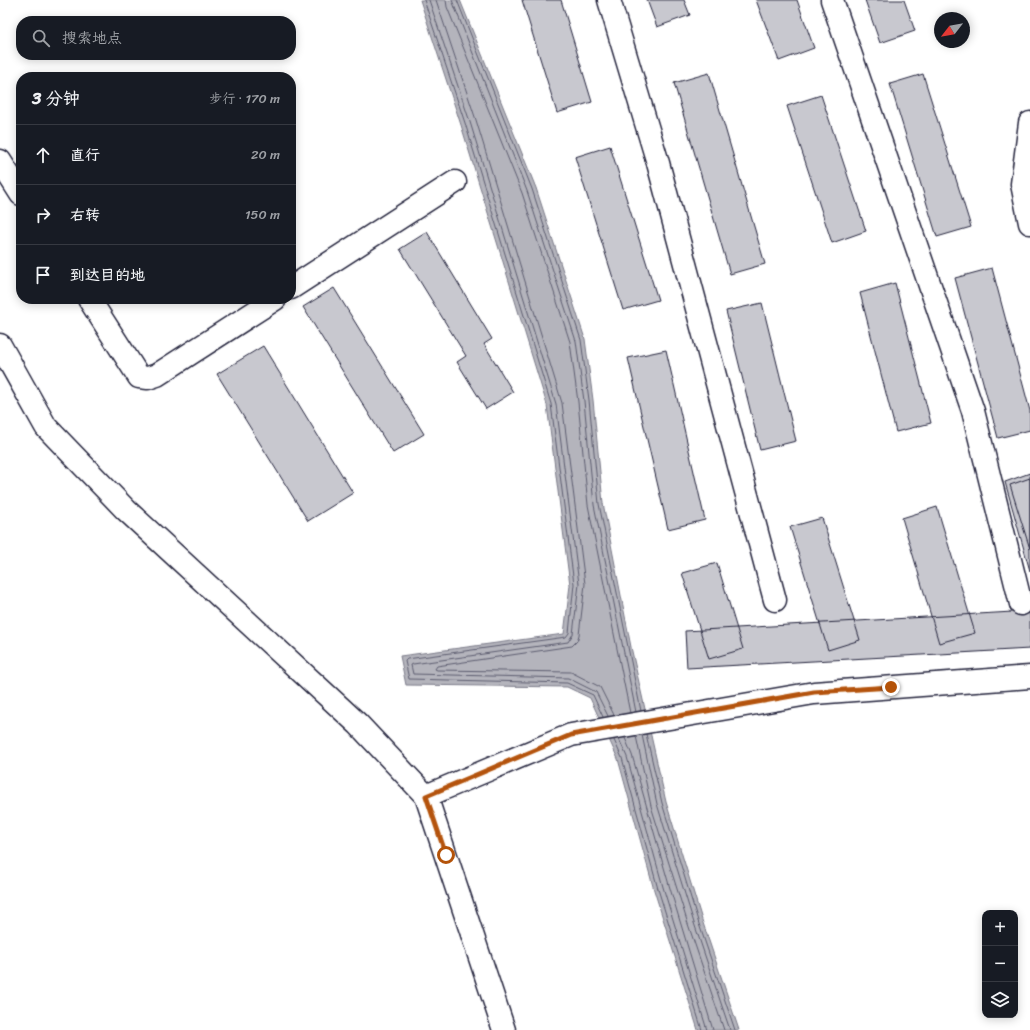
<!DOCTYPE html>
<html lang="zh">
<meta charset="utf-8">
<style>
:root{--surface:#171b24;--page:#20242c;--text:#f1f3f6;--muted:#9ea1a6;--line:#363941}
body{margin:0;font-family:Sriracha,"LXGW WenKai TC",sans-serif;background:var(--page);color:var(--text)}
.controls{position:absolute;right:12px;bottom:12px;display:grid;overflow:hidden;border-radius:8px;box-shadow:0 2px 10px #0003}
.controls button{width:36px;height:36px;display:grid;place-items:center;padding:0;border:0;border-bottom:1px solid var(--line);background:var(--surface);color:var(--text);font:20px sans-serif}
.compass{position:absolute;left:934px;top:12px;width:36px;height:36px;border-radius:50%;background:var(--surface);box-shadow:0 2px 10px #0003;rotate:239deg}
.stop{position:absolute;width:12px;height:12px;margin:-9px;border:3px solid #b45309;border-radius:50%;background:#fff}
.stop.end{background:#b45309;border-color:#fff;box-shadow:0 1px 4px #0008}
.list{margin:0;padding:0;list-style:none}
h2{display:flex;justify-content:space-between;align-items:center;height:52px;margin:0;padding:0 16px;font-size:17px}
h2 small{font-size:13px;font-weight:400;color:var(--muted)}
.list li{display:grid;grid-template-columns:26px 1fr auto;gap:12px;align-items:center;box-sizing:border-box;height:60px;padding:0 16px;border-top:1px solid var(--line)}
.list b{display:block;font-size:15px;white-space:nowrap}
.list em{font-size:13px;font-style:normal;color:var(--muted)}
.icon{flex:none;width:22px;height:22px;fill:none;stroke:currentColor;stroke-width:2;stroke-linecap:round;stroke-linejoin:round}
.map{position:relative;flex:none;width:1030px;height:1030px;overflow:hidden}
.search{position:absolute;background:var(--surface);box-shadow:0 2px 10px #0003;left:16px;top:16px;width:280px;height:44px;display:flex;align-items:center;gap:10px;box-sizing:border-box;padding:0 14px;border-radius:16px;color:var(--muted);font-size:15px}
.panel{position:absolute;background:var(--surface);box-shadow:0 2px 10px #0003;left:16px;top:72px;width:280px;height:232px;border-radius:16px}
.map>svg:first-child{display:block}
</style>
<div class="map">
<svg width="1030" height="1030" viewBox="0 0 1030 1030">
<rect width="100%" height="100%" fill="#fff"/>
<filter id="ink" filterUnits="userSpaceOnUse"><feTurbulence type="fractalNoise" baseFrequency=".025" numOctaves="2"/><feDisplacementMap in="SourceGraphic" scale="8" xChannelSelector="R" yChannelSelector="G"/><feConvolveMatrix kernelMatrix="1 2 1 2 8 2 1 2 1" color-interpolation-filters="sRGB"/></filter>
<g filter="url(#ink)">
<path fill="#b4b4bc" stroke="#7a7a88" d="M420,0H460L536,188L585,339L593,400L603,503L631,647L666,802L702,920L739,1030H698L654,890L618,759L590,698L567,687L406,685L400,656L564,634L570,585L547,405L461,125Z"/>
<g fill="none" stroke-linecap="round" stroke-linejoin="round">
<path stroke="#5c5c6f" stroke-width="1" d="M424,0L465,123L551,404L574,584L569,633L566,637L407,659L405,661L409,679L567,683L593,695L603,717
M429,0L470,122L556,404L579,584L573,634L568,642L413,664L411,665L413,674L568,678L596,692L608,716
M436,0L476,120L562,403L585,584L579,635L577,641L572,646L437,666L435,669L437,670L571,672L600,687L614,715
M446,0L447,7L522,193L570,342L578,402L588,505L630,713
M452,0L527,191L576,341L584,401L594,505L636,712
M457,0L532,189L581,340L589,400L599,504L641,711
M646,734L662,803L698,921L735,1030
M642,735L657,804L694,923L730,1030
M636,736L651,806L688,924L724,1030
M625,738L632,755L669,885L713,1030
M619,739L627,757L663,887L707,1030
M614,740L622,758L658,889L702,1030"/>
</g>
<path fill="#c8c8cf" stroke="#22223b" d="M522,0H561L592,102L557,113Z
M647,0H684L690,15L657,27Z
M756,0H797L814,48L779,61Z
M865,0H904L915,31L880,43Z
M709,73L765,264L730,274L674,83Z
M923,74L971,227L937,237L890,84Z
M821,95L866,231L832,243L787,106Z
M610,146L658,300L623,310L575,157Z
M427,232L492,339L484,344L513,392L486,409L457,362L466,356L400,249Z
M992,268L1030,411V430L998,438L955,278Z
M895,283L931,423L896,432L860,293Z
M334,288L424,434L393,453L303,307Z
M762,303L796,441L760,450L726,311Z
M263,346L353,493L308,521L217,374Z
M666,350L705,520L668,529L628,358Z
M1030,473V571L1005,482Z
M1030,478V549L1010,485Z
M937,507L975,633L939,643L902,518Z
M822,518L860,640L828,650L790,527Z
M717,563L743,649L709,659L682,573Z
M1030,611V649L687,668L685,631Z"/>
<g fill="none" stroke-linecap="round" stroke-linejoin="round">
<defs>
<path id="minor" d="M609,0L658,163L775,600
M832,0L973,411L1021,604
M1030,123L1022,184L1030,223
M0,161L21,194
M291,288L455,182
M89,299L139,377L148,378L157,375L275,299
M0,345L46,427L126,510L358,724L426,796L504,1030
M426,796L571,735L814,693L1030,677"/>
</defs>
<use href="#minor" stroke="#22223b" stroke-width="25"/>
<use href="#minor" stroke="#fff" stroke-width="22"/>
</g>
</g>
<g fill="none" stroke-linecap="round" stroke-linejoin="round" filter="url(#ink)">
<path stroke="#b45309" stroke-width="5" d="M446,855L426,796L571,735L814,692L891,687"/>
</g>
</svg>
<div class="controls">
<button>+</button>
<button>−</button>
<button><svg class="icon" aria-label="layers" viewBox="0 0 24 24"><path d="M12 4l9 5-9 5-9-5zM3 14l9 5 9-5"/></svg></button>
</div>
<svg class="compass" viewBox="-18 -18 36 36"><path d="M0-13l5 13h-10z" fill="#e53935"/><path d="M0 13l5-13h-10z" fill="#9ea1a6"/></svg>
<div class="stop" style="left:446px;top:855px"></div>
<div class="stop end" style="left:891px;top:687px"></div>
<div class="search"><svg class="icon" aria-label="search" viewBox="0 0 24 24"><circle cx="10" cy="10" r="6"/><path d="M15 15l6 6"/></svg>搜索地点</div>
<section class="panel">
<h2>3 分钟<small>步行 · 170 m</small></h2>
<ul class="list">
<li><svg class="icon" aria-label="ahead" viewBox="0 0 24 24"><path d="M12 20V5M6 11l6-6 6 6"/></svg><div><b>直行</b></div><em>20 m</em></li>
<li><svg class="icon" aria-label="right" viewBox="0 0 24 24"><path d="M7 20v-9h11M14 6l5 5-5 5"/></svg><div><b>右转</b></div><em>150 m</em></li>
<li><svg class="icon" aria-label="arrive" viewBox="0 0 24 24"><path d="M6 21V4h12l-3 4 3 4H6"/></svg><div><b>到达目的地</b></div></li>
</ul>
</section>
</div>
